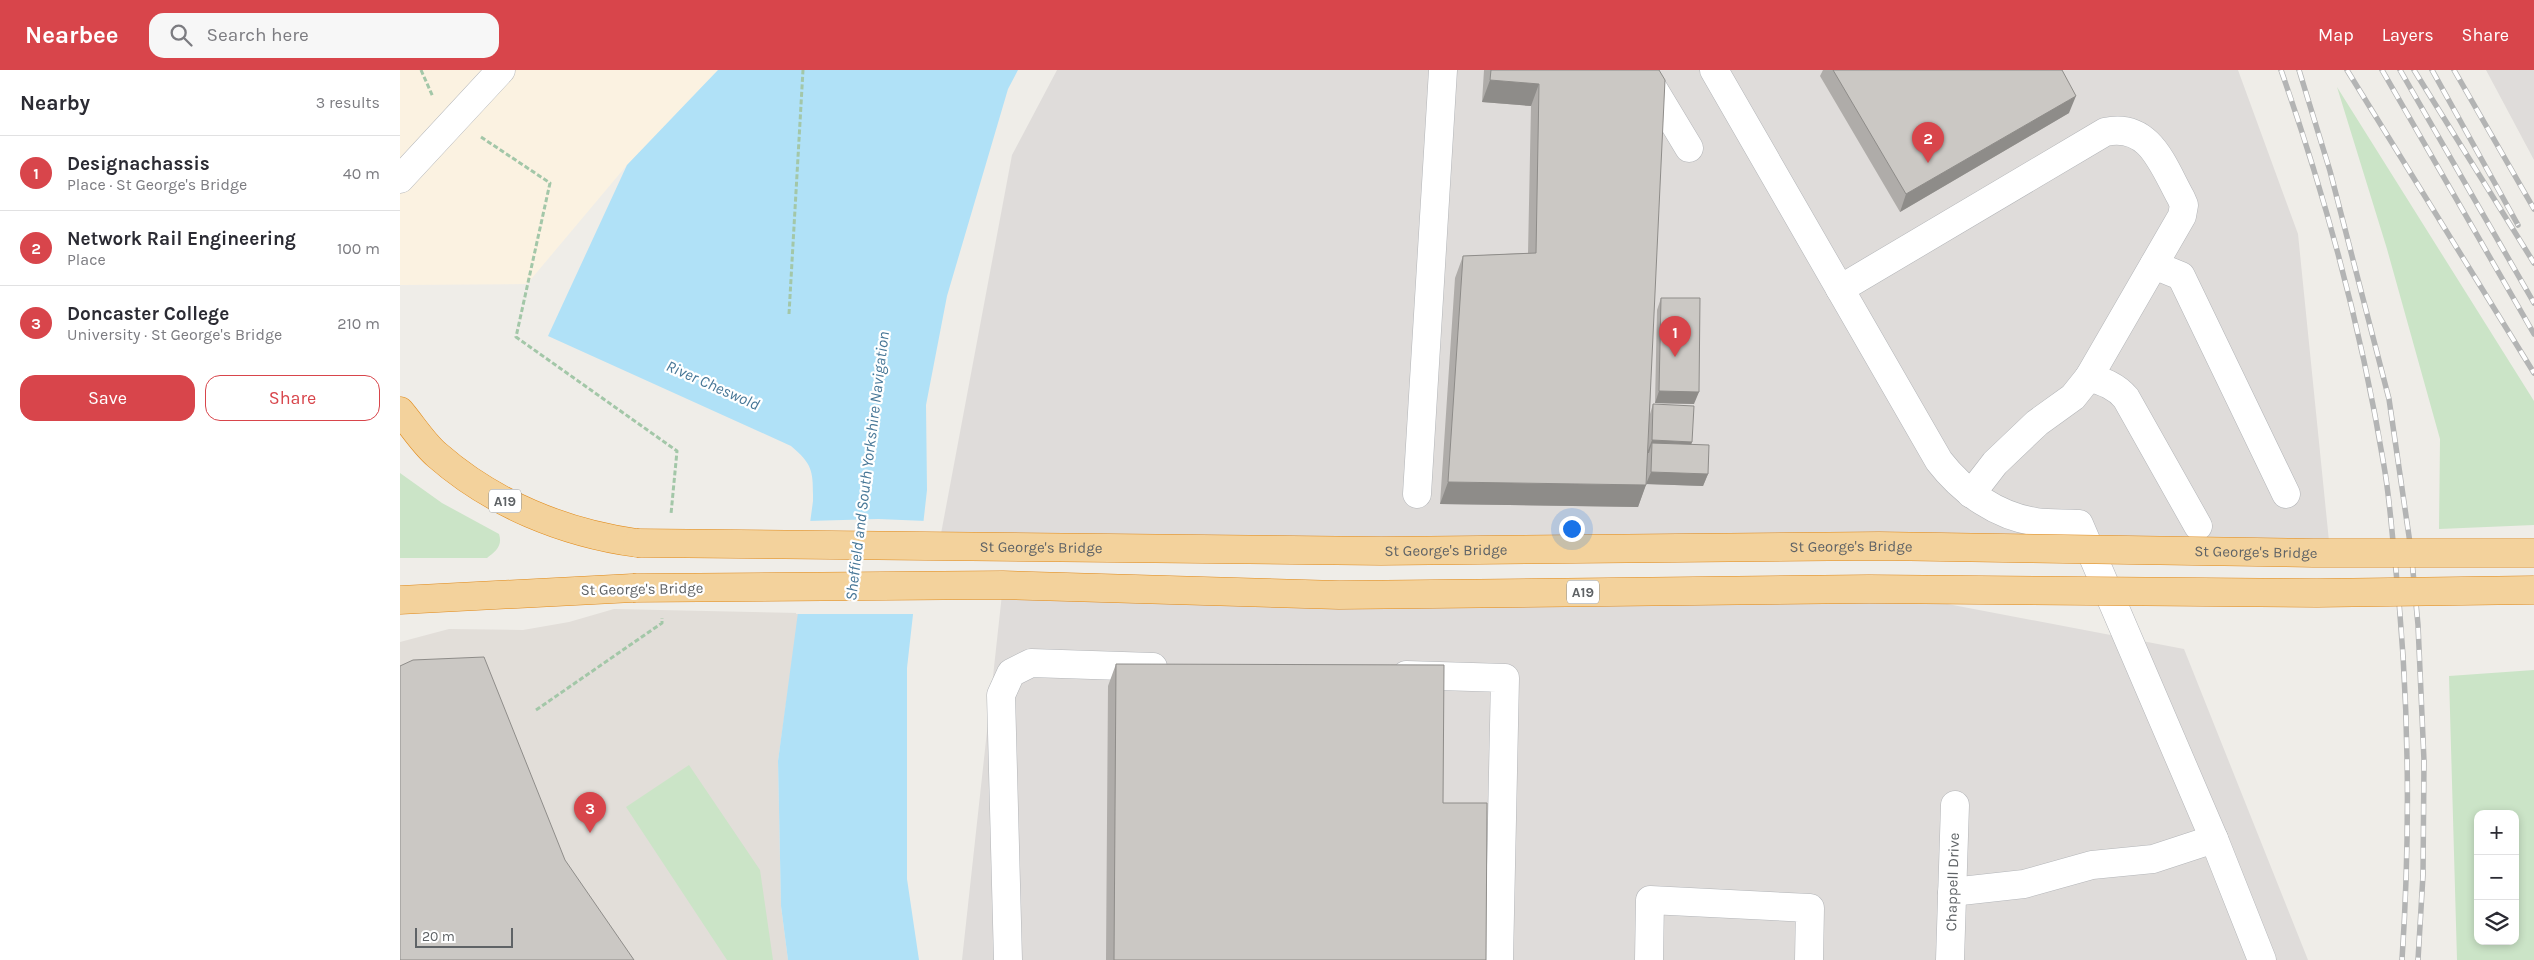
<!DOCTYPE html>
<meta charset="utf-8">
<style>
:root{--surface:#fff;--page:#f7f7f7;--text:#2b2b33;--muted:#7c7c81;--line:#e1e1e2;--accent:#d8454b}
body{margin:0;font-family:Karla,sans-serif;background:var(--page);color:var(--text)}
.controls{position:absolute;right:15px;bottom:15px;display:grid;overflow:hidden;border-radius:10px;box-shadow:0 2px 8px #0003}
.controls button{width:45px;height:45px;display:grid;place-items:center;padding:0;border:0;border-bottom:1px solid var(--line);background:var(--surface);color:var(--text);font:25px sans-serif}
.scale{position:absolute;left:15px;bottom:12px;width:98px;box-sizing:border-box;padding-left:5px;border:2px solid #5f6366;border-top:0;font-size:14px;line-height:18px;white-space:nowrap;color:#5f6366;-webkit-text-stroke:4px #fff;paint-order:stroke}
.you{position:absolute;left:1171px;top:458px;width:18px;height:18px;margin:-12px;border:4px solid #fff;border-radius:50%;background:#1a73e8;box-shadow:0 0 0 8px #1a73e833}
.badge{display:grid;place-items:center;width:32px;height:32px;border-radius:50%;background:var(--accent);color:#fff;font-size:16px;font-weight:700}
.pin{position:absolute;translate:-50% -41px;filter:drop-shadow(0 1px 2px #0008)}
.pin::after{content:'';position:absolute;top:26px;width:18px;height:15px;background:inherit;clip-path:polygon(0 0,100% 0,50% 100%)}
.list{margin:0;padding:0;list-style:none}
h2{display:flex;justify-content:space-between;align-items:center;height:65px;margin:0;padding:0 20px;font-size:21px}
h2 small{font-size:16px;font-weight:400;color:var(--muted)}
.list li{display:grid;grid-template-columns:32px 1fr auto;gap:15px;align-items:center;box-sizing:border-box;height:75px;padding:0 20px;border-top:1px solid var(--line)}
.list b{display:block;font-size:19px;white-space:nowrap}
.list p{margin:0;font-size:16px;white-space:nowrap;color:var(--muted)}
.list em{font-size:16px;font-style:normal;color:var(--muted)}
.actions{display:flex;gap:10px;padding:15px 20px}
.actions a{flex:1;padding:11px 0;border:1px solid var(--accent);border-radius:15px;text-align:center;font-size:18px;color:var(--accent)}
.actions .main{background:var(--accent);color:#fff}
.icon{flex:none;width:28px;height:28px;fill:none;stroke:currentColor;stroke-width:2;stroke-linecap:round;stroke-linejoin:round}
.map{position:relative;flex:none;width:2134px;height:890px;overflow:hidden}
header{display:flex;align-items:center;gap:30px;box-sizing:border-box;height:70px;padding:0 25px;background:var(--accent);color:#fff}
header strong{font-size:24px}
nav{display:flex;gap:28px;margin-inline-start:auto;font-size:18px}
.search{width:350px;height:45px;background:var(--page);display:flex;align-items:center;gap:12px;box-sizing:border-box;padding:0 18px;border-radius:15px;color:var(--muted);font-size:19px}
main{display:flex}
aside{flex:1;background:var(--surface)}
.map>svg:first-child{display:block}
</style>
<header>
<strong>Nearbee</strong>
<div class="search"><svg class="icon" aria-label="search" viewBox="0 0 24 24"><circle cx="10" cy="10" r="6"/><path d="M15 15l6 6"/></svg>Search here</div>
<nav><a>Map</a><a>Layers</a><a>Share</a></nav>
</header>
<main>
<aside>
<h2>Nearby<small>3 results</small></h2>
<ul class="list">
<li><span class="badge">1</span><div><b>Designachassis</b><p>Place · St George's Bridge</p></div><em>40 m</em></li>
<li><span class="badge">2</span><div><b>Network Rail Engineering</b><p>Place</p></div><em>100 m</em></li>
<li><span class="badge">3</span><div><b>Doncaster College</b><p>University · St George's Bridge</p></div><em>210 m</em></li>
</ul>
<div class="actions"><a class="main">Save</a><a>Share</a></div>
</aside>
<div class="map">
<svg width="2134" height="890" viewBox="0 0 2134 890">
<rect width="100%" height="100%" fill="#efede8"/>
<path fill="#fbf2e1" d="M0,0H318L227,95L127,214L0,215Z"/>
<path fill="#dfdcda" d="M657,0H1838L1898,164L1931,491L540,469L612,85Z
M2086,0H2134V90Z
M603,515L1469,519L1784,579L1908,890H562Z"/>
<path fill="#e2ded9" d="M214,539L399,543L378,691L381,836L388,890H0V572L49,559L123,560L169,552Z"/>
<path fill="#cbe4c7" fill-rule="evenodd" d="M1937,17L2134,331V455L2039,459L2040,369L1987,179Z
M0,403L42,433L99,464C103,476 95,482 87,488H0Z
M2134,600V890H2057L2049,606ZM2078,744H2115V871H2078Z
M289,695L360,800L373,890H327L226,737Z"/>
<path fill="#b0e1f7" d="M318,0H618L608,19L547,226L526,335L527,420L507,598V809L519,890H388L381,836L378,691L413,431C413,403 414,395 391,376L148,266L227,95Z"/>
<path fill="#efede8" d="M478,449L526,451L516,544H396L408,451Z"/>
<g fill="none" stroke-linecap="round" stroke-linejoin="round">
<defs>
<g id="minor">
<path d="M1242,0L1289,78"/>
<path d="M1314,0L1539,391C1563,422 1597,446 1636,452C1650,454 1665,453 1679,454L1814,769L1862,890"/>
<path d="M0,109L101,0"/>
<path d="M1754,195L1781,206L1886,424"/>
<path d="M1440,219L1705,62C1750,52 1763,96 1781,128L1784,135L1782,146L1689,307L1673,327L1637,353L1595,393L1571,424"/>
<path d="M1689,307C1704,312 1716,316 1726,328L1798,456"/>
<path d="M1017,424L1043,0"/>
<path d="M1006,605L1105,608L1099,890"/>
<path d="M1552,822L1624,814L1692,795L1753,789L1814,769"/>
<path d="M608,890L601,625L611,603L631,593L753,597"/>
<path d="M1249,890L1250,830L1410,838L1409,890"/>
<path id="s1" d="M1550,890L1555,735"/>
</g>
<path id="highway" d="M0,341C12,355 23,373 37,385C93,434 164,463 237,473
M0,530L233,518"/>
</defs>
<use href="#minor" stroke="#b3b5b8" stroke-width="29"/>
<use href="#highway" stroke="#e08918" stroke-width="29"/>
<path stroke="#a3c7a8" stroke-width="3" stroke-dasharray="5 2.5" stroke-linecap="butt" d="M21,0L33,27
M81,67L150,113L116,267L277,381L271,444
M389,244L403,0
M136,640L262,553V548"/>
<use href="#minor" stroke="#fff" stroke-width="28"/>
<use href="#highway" stroke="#f3d29c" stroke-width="28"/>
<defs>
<path id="rail" d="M1881,0C1926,128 1962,262 1984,396C1989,424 1991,453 1994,481C2009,617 2011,754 2002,890
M1899,0L1930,101L1989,329L2011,480L2018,555L2024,691L2023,805L2018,890
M1947,0L2134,303
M1982,0L2134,264
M2000,0L2134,233
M2014,0L2134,193
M2032,0L2118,155
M2054,0L2134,139"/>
</defs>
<use href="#rail" stroke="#b3b4b4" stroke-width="5.5"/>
<use href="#rail" stroke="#fff" stroke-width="4" stroke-dasharray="11" stroke-linecap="butt"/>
<defs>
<g id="highway-bridge">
<path id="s2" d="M237,473L981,481L1479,476L1913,483H2134"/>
<path d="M233,518L603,515L939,525L1469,519L1917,523L2134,520"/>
</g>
</defs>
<use href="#highway-bridge" stroke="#e08918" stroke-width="29" stroke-linecap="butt"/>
<use href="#highway-bridge" stroke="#f3d29c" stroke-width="28"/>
</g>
<path fill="#afaca9" d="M1084,0H1259L1250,344L1253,334L1292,372L1291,374L1308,404L1303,416L1246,414L1238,437L1040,434L1055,208L1063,186L1128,183L1131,36L1082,32Z
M1423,0H1662L1669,43L1500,142L1420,6Z
M1261,228L1294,334L1255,333L1257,240Z
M716,594L1043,733L1086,890H706L708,616Z"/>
<path fill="#8e8c89" d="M1090,10L1139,14L1131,36L1082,32Z
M1676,26L1669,43L1500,142L1506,124Z
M1259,321L1299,322L1294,334L1255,333Z
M1252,370L1292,372L1288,384L1252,373L1249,383H1247Z
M1251,402L1308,404L1303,416L1246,414Z
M1048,412L1246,415L1238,437L1040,434Z"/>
<path fill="#cbc8c4" stroke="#8e8c89" d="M1091,0H1259L1265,10L1246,415L1048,412L1063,186L1136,183L1139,14L1090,10Z
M1433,0H1662L1676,26L1506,124Z
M1261,228H1300L1299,322L1259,321Z
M1253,334L1294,336L1292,372L1252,370Z
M1252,373L1309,375L1308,404L1251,402Z
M84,587L165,790L234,890H0V596L13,590Z
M716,594L1044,595L1043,733H1087L1086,890H714Z"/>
<g text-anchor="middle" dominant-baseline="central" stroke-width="4.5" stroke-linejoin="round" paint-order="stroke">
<g fill="#fff" stroke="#8f9294" stroke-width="1">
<rect x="89" y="419.5" width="32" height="23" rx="4"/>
<rect x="1167" y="510.5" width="32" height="23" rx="4"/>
</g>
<g font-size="14" font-weight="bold" fill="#5f6366">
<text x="105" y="431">A19</text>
<text x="1183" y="522">A19</text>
</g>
<g font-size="15" fill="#5f6366" stroke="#fff">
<text stroke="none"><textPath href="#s2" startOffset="404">St George's Bridge</textPath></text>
<text stroke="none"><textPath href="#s2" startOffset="1214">St George's Bridge</textPath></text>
<text stroke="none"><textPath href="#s2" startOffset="809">St George's Bridge</textPath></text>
<text stroke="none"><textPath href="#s2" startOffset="1619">St George's Bridge</textPath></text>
<text transform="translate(242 519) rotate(-1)">St George's Bridge</text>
<text stroke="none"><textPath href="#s1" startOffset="78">Chappell Drive</textPath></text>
</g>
<g font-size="16" font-style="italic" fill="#477797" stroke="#fff">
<text transform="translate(313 315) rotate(24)">River Cheswold</text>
<text transform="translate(467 396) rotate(-83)">Sheffield and South Yorkshire Navigation</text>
</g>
</g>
</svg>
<div class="controls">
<button>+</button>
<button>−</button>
<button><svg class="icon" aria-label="layers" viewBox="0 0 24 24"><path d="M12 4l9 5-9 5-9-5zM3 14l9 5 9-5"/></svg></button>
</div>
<div class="scale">20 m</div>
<div class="you"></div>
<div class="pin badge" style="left:1275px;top:287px">1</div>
<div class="pin badge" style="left:1528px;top:93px">2</div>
<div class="pin badge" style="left:190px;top:763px">3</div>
</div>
</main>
